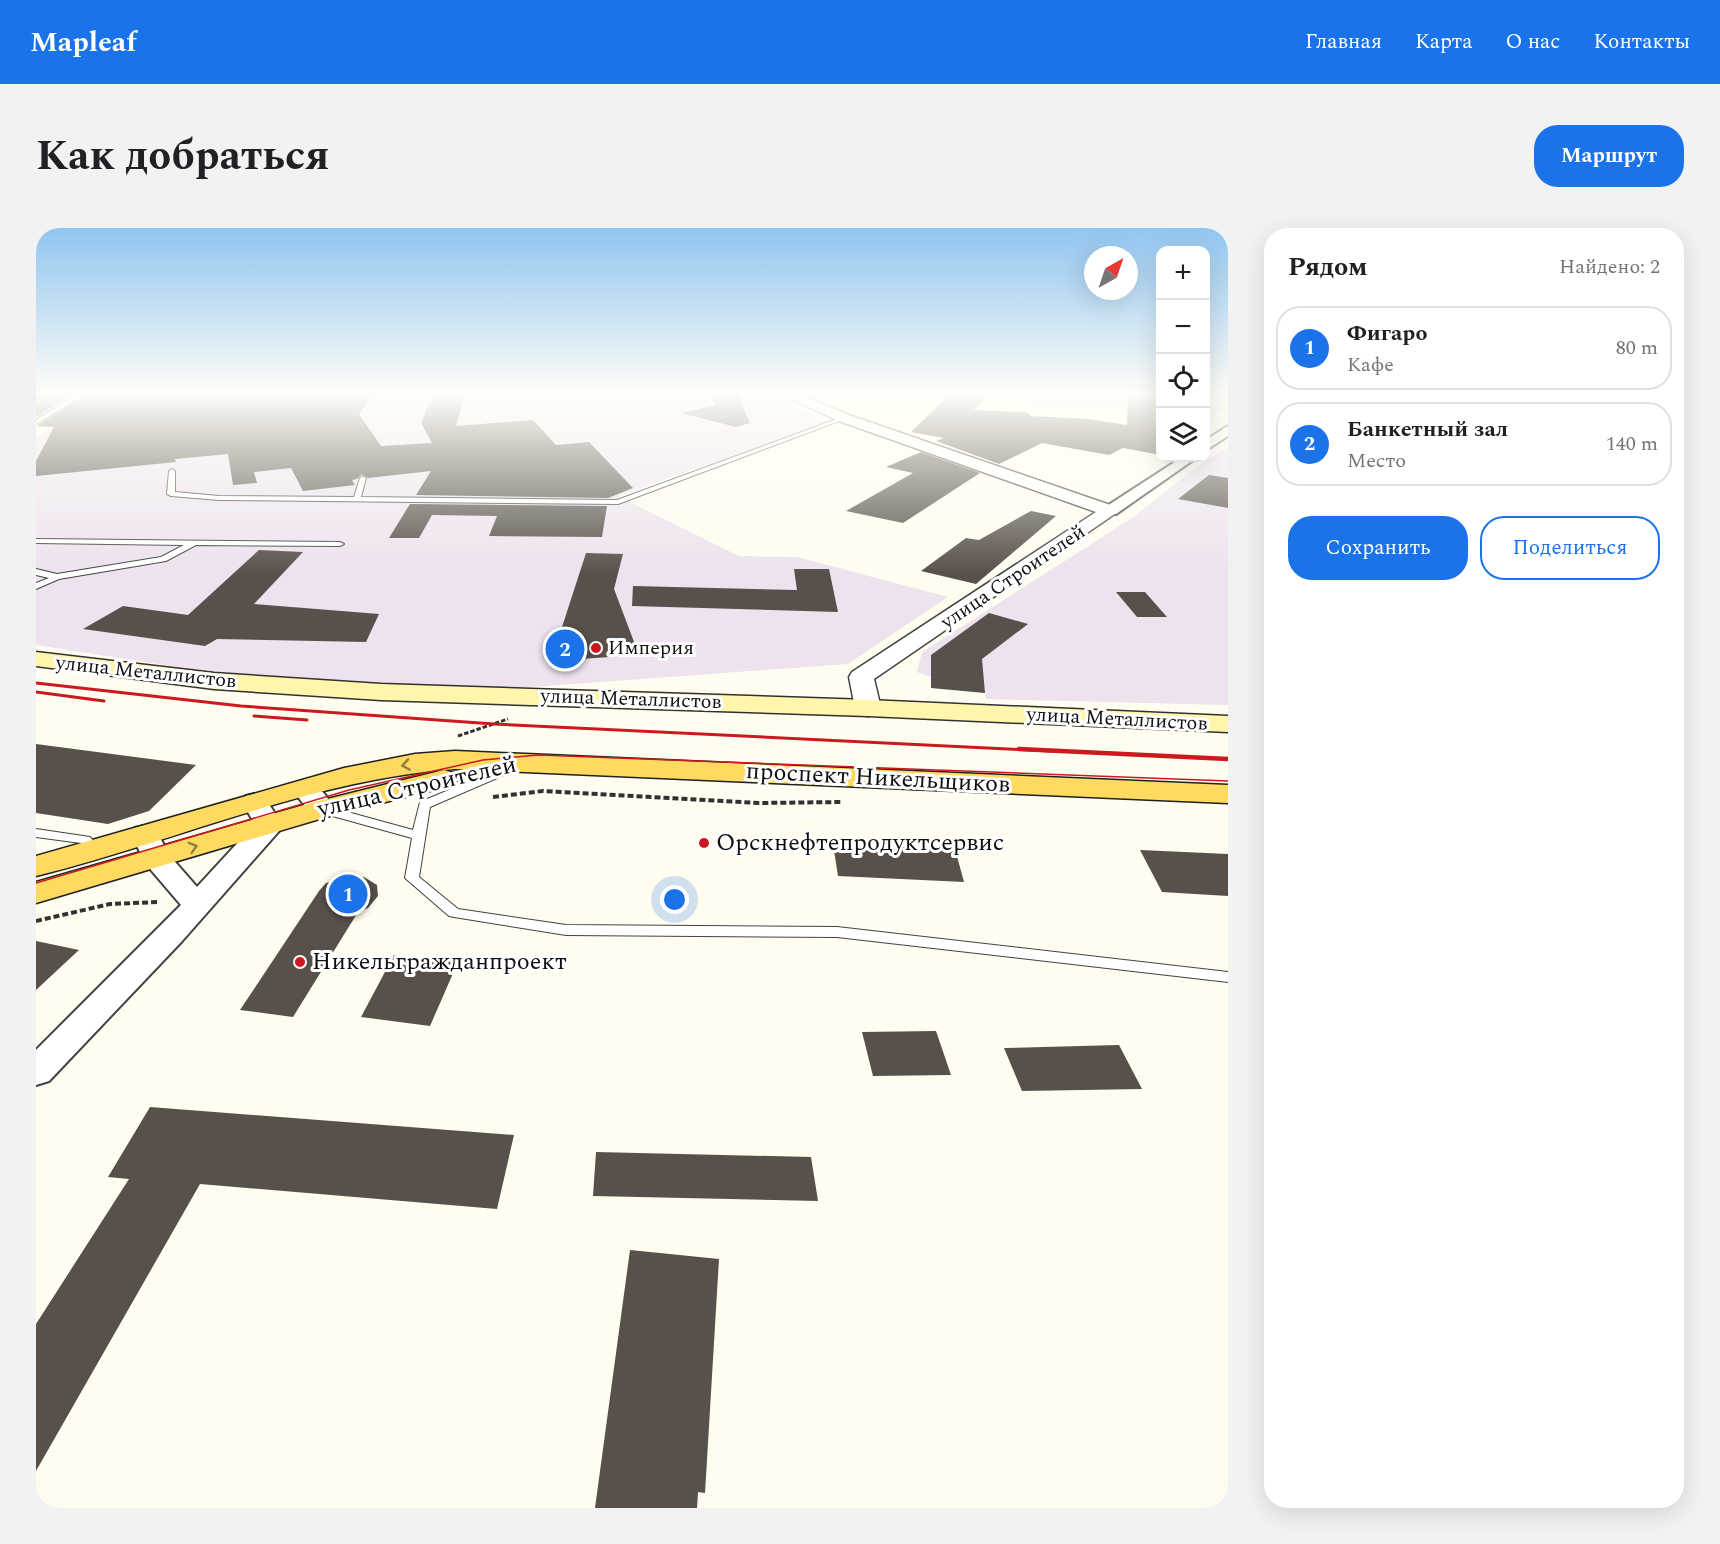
<!DOCTYPE html>
<html lang="ru">
<meta charset="utf-8">
<style>
:root{--surface:#fff;--page:#f2f2f2;--text:#202124;--muted:#757577;--line:#e0e0e0;--accent:#1a73e8}
body{margin:0;font-family:Spectral,serif;background:var(--page);color:var(--text)}
.controls{position:absolute;right:18px;top:18px;display:grid;overflow:hidden;border-radius:12px;box-shadow:0 6px 24px #0002}
.controls button{width:54px;height:54px;display:grid;place-items:center;padding:0;border:0;border-bottom:2px solid var(--line);background:var(--surface);color:var(--text);font:30px sans-serif}
.compass{position:absolute;left:1048px;top:18px;width:54px;height:54px;border-radius:50%;background:var(--surface);box-shadow:0 6px 24px #0002;rotate:40deg}
.you{position:absolute;left:639px;top:672px;width:21px;height:21px;margin:-15px;border:4px solid #fff;border-radius:50%;background:#1a73e8;box-shadow:0 0 0 9px #1a73e833}
.badge{display:grid;place-items:center;width:39px;height:39px;border-radius:50%;background:var(--accent);color:#fff;font-size:20px;font-weight:700}
.pin{position:absolute;translate:-50% -50%;border:3px solid #fff;box-shadow:0 2px 6px #0006}
.list{margin:0;padding:0;list-style:none}
h2{display:flex;justify-content:space-between;align-items:center;height:78px;margin:0;padding:0 24px;font-size:26px}
h2 small{font-size:20px;font-weight:400;color:var(--muted)}
.list li{display:grid;grid-template-columns:39px 1fr auto;gap:18px;align-items:center;box-sizing:border-box;height:84px;margin:0 12px 12px;padding:0 12px;border:2px solid var(--line);border-radius:24px}
.list b{display:block;font-size:22px;white-space:nowrap}
.list p{margin:0;font-size:20px;white-space:nowrap;color:var(--muted)}
.list em{font-size:20px;font-style:normal;color:var(--muted)}
.actions{display:flex;gap:12px;padding:18px 24px}
.actions a{flex:1;padding:14px 0;border:2px solid var(--accent);border-radius:24px;text-align:center;font-size:21px;color:var(--accent)}
.actions .main{background:var(--accent);color:#fff}
.icon{flex:none;width:33px;height:33px;fill:none;stroke:currentColor;stroke-width:2;stroke-linecap:round;stroke-linejoin:round}
.map{position:relative;flex:none;width:1192px;height:1280px;overflow:hidden;border-radius:24px}
header{display:flex;align-items:center;gap:36px;box-sizing:border-box;height:84px;padding:0 30px;background:var(--accent);color:#fff}
header strong{font-size:28px}
nav{display:flex;gap:33px;margin-inline-start:auto;font-size:21px}
.intro{display:flex;align-items:center;justify-content:space-between;box-sizing:border-box;height:144px;padding:0 36px}
h1{margin:0;font-size:42px}
.button{padding:15px 27px;border-radius:24px;background:var(--accent);color:#fff;font-size:21px;font-weight:700}
main{display:flex;gap:36px;padding:0 36px}
aside{flex:1;background:var(--surface);border-radius:24px;box-shadow:0 6px 24px #0002}
.map>svg:first-child{display:block}
</style>
<header>
<strong>Mapleaf</strong>
<nav><a>Главная</a><a>Карта</a><a>О нас</a><a>Контакты</a></nav>
</header>
<div class="intro"><h1>Как добраться</h1><a class="button">Маршрут</a></div>
<main>
<div class="map">
<svg width="1192" height="1280" viewBox="0 0 1192 1280">
<rect width="100%" height="100%" fill="#fffcf0"/>
<path fill="#ede2ee" d="M0,166L735,167L793,193L582,268L703,328L761,329L912,369L812,436L467,461L315,455L161,442L0,417V211L27,190H0Z
M964,166H1124V183L958,176Z
M1170,166H1192V186L1170,185Z
M1192,220V477L950,471L949,465L895,460V449L881,444L886,424L1096,290L1168,233Z"/>
<path fill="#58504a" d="M0,166H37L0,189Z
M50,166H337L323,186L345,218L396,215L385,195L397,166H429L420,198L497,192L520,217L553,214L597,260L572,270L380,267L395,243L332,250L326,246L321,251L316,252L319,257L267,263L255,240L218,244L221,255L197,257L192,226L139,231L140,234L0,248V233L18,199L0,198Z
M914,166L951,169L938,182L991,184L994,188L1052,191L1091,197L1092,166H1125V227L1087,220L1073,227L1006,215L963,236L900,213L908,210L875,204Z
M676,167H702L714,195L700,199L645,185L680,177Z
M885,224L944,245L867,295L810,283L877,245L850,239Z
M1173,247L1192,250V280L1142,271Z
M374,276L571,278L566,309L453,308L461,288L396,287L383,310H353Z
M995,283L1020,288L940,356L885,343L930,310L943,312Z
M223,322L267,324L218,376L343,386L330,414L181,411L169,418L47,401L87,378L152,387Z
M550,325L587,326L578,361L603,427L515,433Z
M758,341H793L802,384L596,378L597,358L761,362Z
M1080,364H1109L1131,389H1101Z
M953,385L992,396L946,431L949,465L895,460V427Z
M0,516L160,537L113,583L72,596L0,585Z
M797,616L919,621L928,654L802,648Z
M1104,622L1192,626V668L1126,664Z
M318,649H328L341,657L342,668L332,680L322,684L257,789L204,782L283,663L290,655Z
M0,713L43,722L0,762Z
M358,727L422,734L394,798L325,789Z
M900,803L915,847L837,848L826,804Z
M1083,817L1106,861L986,863L968,820Z
M114,879L478,907L461,981L164,956L0,1243V1096L93,951L72,949Z
M560,924L775,929L782,973L557,968Z
M594,1022L683,1031L669,1265L662,1264L661,1280H559Z"/>
<g fill="none" stroke-linecap="round" stroke-linejoin="round">
<defs>
<path id="service" d="M42,166H48L0,196V192Z
M806,189L811,190L582,276L183,272L135,268L131,266L133,243L136,241L139,243V264L183,268L318,269L324,250L327,248L330,250L325,269L581,272Z
M0,311L304,314L308,316L304,318L160,317L130,333L23,351L0,361V355L13,350L0,347V341L21,346L125,329L148,317L0,315Z
M485,532L489,534L491,536L489,538L394,579L383,649L422,681L530,697L801,699L1192,744V754L801,709L530,707L418,689L413,688L369,650L376,610L282,584L280,581L286,577L377,602L384,574Z
M0,601L54,609L65,621L58,625L53,624L45,615L0,609Z"/>
<path id="minor" d="M1192,198V208L1170,222V212Z
M1145,230H1160L1080,286H1068L1066,283L1068,280Z
M269,552C283,556 291,569 299,581L295,587C275,592 267,575 256,560L260,555Z
M219,566L228,568L246,597L243,603L146,713L13,853L0,857V822L145,677L110,636L95,606L99,600L109,598L119,600L133,627L161,659L219,596L206,574L210,568Z"/>
<path id="tertiary" d="M744,166H762L813,187L1080,279L1083,283L838,451L845,480L841,486L832,488L823,486L819,480L813,449L816,444L1060,284L803,193Z"/>
<path id="secondary" d="M0,424L178,445L345,456L832,472L1192,488V504L832,488L345,472L178,461L0,438Z"/>
<path id="primary" d="M419,523L1192,557V575L419,541C277,551 138,614 0,648V628L308,540L379,526Z
M408,542L418,545L423,551L418,557L297,587L0,675V654L275,575Z"/>
</defs>
<use href="#service" stroke="#424242" stroke-width="2"/>
<use href="#minor" stroke="#424242" stroke-width="4"/>
<use href="#tertiary" stroke="#424242" stroke-width="3"/>
<use href="#secondary" stroke="#313131" stroke-width="3"/>
<use href="#primary" stroke="#202020" stroke-width="3"/>
<path stroke="#313131" stroke-width="3" stroke-dasharray="4.5 2" stroke-linecap="butt" d="M422,508L472,491"/>
<path stroke="#313131" stroke-width="4" stroke-dasharray="6 3" stroke-linecap="butt" d="M457,569L507,563L723,575L806,574
M0,693L74,676L123,674"/>
<use href="#service" fill="#fff" fill-rule="evenodd"/>
<use href="#minor" fill="#fff" fill-rule="evenodd"/>
<use href="#tertiary" fill="#fff" fill-rule="evenodd"/>
<use href="#secondary" fill="#fff6ab" fill-rule="evenodd"/>
<use href="#primary" fill="#ffda60" fill-rule="evenodd"/>
<path stroke="#cc1920" stroke-width="1.5" d="M0,655L313,562L447,532L502,527L1192,553"/>
<path stroke="#cc1920" stroke-width="3" d="M0,455L205,478L458,496L1015,523
M0,464L68,473
M218,488L271,492"/>
<path stroke="#cc1920" stroke-width="4.5" d="M983,521L1192,531"/>
</g>
<defs><path id="oneway-chevron" d="M-2-3.5L2.5 0L-2 3.5" fill="none" stroke-width="1.6" stroke-linecap="round" stroke-linejoin="round" transform="scale(1.5)"/></defs>
<g stroke="#937f3c">
<use href="#oneway-chevron" transform="translate(370 537) rotate(171)"/>
<use href="#oneway-chevron" transform="translate(157 619) rotate(-16)"/>
</g>
<linearGradient id="sky" x2="0" y2="1"><stop stop-color="#91c5f0"/><stop offset="0.48" stop-color="#fffef8"/><stop offset="1" stop-color="#fffef8" stop-opacity="0"/></linearGradient>
<rect width="1192" height="346" fill="url(#sky)"/>
<g fill="#cc1920" stroke="#fff" stroke-width="2">
<circle cx="560" cy="420" r="6"/>
<circle cx="668" cy="615" r="6"/>
<circle cx="264" cy="734" r="6"/>
</g>
<g text-anchor="middle" dominant-baseline="central" stroke-width="6" stroke-linejoin="round" paint-order="stroke">
<g font-size="20" fill="#0f0f0f" stroke="#fff">
<text transform="translate(977 349) rotate(-34)">улица Строителей</text>
<text transform="translate(110 444) rotate(6)">улица Металлистов</text>
<text transform="translate(595 471) rotate(2)">улица Металлистов</text>
<text transform="translate(1081 491) rotate(3)">улица Металлистов</text>
</g>
<g font-size="20" fill="#0f0f0f" stroke="#fff" text-anchor="start">
<text x="572" y="420">Империя</text>
</g>
<g font-size="24" fill="#0f0f0f" stroke="#fff">
<text transform="translate(842 550) rotate(3)">проспект Никельщиков</text>
<text transform="translate(381 559) rotate(-13)">улица Строителей</text>
</g>
<g font-size="24" fill="#0f0f0f" stroke="#fff" text-anchor="start">
<text x="680" y="615">Орскнефтепродуктсервис</text>
<text x="276" y="734">Никельгражданпроект</text>
</g>
</g>
</svg>
<div class="controls">
<button>+</button>
<button>−</button>
<button><svg class="icon" aria-label="locate" viewBox="0 0 24 24"><circle cx="12" cy="12" r="6"/><path d="M12 2v4M12 18v4M2 12h4M18 12h4"/></svg></button>
<button><svg class="icon" aria-label="layers" viewBox="0 0 24 24"><path d="M12 4l9 5-9 5-9-5zM3 14l9 5 9-5"/></svg></button>
</div>
<svg class="compass" viewBox="-18 -18 36 36"><path d="M0-13l5 13h-10z" fill="#e53935"/><path d="M0 13l5-13h-10z" fill="#757577"/></svg>
<div class="you"></div>
<div class="pin badge" style="left:312px;top:666px">1</div>
<div class="pin badge" style="left:529px;top:421px">2</div>
</div>
<aside>
<h2>Рядом<small>Найдено: 2</small></h2>
<ul class="list">
<li><span class="badge">1</span><div><b>Фигаро</b><p>Кафе</p></div><em>80 m</em></li>
<li><span class="badge">2</span><div><b>Банкетный зал</b><p>Место</p></div><em>140 m</em></li>
</ul>
<div class="actions"><a class="main">Сохранить</a><a>Поделиться</a></div>
</aside>
</main>
